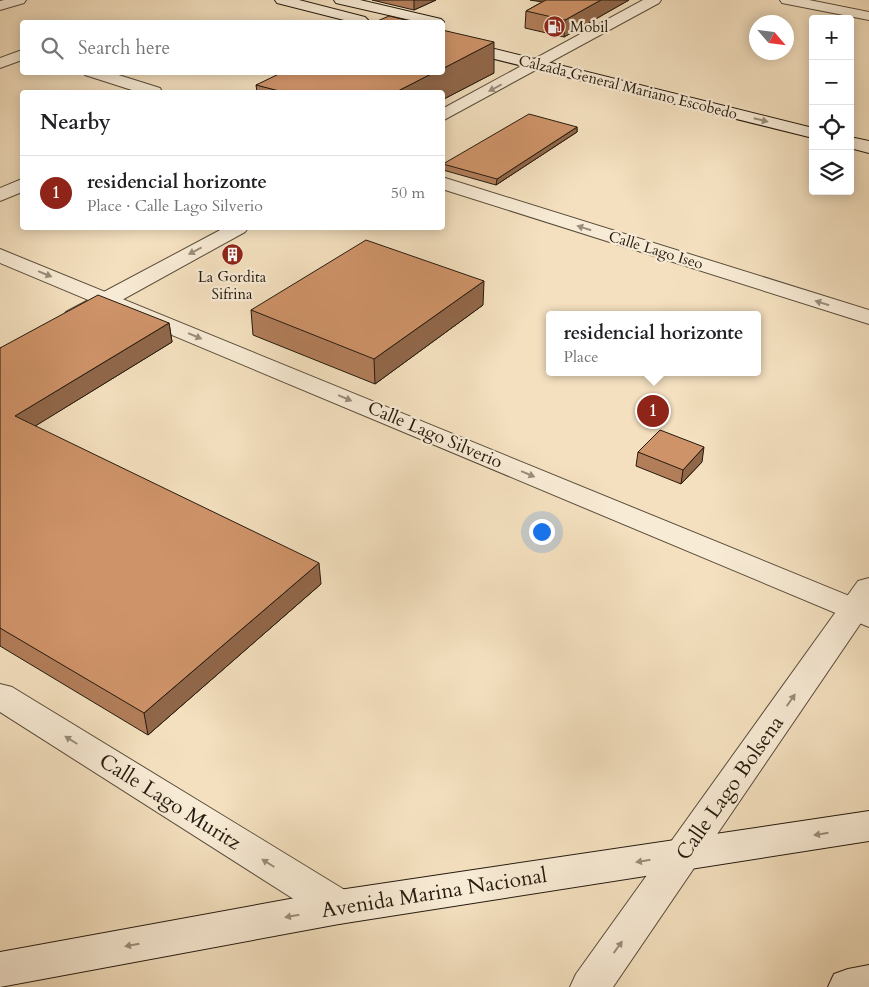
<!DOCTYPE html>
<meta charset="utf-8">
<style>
:root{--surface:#fff;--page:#f6f6f6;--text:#202124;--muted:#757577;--line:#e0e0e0;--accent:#8f2418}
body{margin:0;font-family:Cardo,serif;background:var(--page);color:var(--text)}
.controls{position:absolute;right:15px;top:15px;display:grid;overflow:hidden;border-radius:5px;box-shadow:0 2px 12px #0003}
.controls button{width:45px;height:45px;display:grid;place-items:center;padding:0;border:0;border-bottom:1px solid var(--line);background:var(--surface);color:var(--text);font:25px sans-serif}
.compass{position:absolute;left:749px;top:15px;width:45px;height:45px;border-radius:50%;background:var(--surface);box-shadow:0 2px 12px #0003;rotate:118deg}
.you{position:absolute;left:541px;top:531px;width:18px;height:18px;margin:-12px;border:4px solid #fff;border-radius:50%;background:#1a73e8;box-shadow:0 0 0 8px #1a73e833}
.badge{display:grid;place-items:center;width:32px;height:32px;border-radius:50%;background:var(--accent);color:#fff;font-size:16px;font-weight:700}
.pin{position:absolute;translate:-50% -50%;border:2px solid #fff;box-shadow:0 1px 5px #0006}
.popup{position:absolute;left:546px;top:311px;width:215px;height:65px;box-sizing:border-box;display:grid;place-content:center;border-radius:5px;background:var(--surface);filter:drop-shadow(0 1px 4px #0005);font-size:16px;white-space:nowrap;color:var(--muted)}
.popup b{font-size:19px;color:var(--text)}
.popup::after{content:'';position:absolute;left:50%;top:100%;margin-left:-10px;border:10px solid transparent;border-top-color:var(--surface)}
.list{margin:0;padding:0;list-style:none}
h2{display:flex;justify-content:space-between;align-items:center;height:65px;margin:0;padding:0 20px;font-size:21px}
h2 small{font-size:16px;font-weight:400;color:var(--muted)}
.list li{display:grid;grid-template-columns:32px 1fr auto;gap:15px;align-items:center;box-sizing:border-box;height:75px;padding:0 20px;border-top:1px solid var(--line)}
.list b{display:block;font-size:19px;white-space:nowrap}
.list p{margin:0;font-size:16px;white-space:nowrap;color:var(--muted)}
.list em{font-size:16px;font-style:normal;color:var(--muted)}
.icon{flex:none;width:28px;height:28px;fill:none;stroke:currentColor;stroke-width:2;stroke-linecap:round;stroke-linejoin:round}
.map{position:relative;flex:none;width:869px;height:987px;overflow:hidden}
.search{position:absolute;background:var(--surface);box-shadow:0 2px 12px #0003;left:20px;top:20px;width:425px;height:55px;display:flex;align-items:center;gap:12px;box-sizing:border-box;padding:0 18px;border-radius:5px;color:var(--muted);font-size:19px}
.panel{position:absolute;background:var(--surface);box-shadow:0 2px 12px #0003;left:20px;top:90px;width:425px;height:140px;border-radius:5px}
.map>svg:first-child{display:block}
</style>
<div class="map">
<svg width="869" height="987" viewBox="0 0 869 987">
<rect width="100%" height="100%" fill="#f4e0bf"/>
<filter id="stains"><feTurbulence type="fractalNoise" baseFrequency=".004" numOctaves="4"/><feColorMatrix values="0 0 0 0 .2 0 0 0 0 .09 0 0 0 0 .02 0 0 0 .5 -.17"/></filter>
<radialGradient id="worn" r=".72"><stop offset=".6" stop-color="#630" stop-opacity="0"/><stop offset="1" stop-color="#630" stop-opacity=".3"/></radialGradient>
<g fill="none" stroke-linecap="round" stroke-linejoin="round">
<defs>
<path id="minor" d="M780,0H809L869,12V20L787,4L782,3Z
M22,50V60L0,68V58Z
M83,72H109L160,88L162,92H138L85,75Z
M442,177L869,310V324L442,189Z
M22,179V192L0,201V188Z
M0,249L869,604V627L0,263Z
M0,684L12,687L353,895L358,907L353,919L339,924L325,919L0,712Z"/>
<path id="tertiary" d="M4,0H26L24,3L0,10V1Z
M643,0H661L659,3L442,121V109Z
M224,228H248L245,232L82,322L74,324L66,322L63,317L66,312Z
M869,578V611L613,987H570L576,974L858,581Z"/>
<path id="secondary" d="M275,0H299L365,17L368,20L366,22H352L277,3Z
M334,0H360L441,19L444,22H419L336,3Z
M442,36L813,128V138L442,46Z
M850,137L869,141V153L850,148Z
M869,811V841L339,924L0,987V952L339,890Z
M869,965V987H828L834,974L848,969Z"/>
</defs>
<use href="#minor" stroke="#584c3a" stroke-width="2"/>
<use href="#tertiary" stroke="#584c3a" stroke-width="2"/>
<use href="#secondary" stroke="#241a0e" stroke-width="2"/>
<use href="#minor" fill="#f8ebd5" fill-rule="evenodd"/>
<use href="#tertiary" fill="#f8ebd5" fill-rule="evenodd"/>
<use href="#secondary" fill="#f8ebd5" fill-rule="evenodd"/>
</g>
<path fill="#b27e5a" stroke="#241a0e" d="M372,0H436L414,10Z
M530,0H629L564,37L525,28L526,11L542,2Z
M494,73L442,100V92H257L256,85Z
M577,127V132L496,185L443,170V164Z
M483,305L375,384L253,335L251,310Z
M169,323L172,342L35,426L321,584L148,735L0,646V348Z
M638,452L702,462L681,484L636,466Z"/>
<path fill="#91674a" stroke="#241a0e" d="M414,0H436L414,10Z
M601,0H629L564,37L565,20Z
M494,42V73L442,100V92H396L435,72H442V69Z
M577,127V132L496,185L497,179Z
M484,281L483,305L375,384L374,359Z
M169,323L172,342L19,436L15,416Z
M704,447L702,462L681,484L683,470Z
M319,563L321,584L148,735L144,713Z"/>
<path fill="#cf9369" stroke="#241a0e" d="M546,0H601L565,20L526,11Z
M389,16L414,22H375Z
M442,30L494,42L442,69Z
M283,72H435L396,92H283L256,85Z
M529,114L577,127L497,179L443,164Z
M366,240L484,281L374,359L251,310Z
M98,295L169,323L15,416L319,563L144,713L0,628V348Z
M660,430L704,447L683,470L638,452Z"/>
<defs><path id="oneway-solid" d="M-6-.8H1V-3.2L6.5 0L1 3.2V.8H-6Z" transform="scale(1.25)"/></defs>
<g fill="#998d7b">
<use href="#oneway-solid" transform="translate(495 88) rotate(152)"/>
<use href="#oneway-solid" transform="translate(761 120) rotate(14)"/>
<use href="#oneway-solid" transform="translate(584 228) rotate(-163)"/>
<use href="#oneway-solid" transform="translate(195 251) rotate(152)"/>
<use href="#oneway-solid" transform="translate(45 274) rotate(22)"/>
<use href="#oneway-solid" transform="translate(822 303) rotate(-163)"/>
<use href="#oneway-solid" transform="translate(195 336) rotate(23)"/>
<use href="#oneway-solid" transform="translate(345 398) rotate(23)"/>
<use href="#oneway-solid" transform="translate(528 474) rotate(23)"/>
<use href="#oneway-solid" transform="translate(791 700) rotate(-55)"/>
<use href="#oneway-solid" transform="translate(71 740) rotate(-148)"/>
<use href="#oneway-solid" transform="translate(821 834) rotate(171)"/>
<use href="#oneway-solid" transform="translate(643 861) rotate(171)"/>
<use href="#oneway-solid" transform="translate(268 863) rotate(-148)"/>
<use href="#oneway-solid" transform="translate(292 916) rotate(170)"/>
<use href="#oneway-solid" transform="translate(132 945) rotate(170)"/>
<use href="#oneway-solid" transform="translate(618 947) rotate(-54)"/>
</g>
<defs>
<symbol id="fuel-disc" viewBox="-11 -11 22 22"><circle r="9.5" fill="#8f2418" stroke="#f8ebd5"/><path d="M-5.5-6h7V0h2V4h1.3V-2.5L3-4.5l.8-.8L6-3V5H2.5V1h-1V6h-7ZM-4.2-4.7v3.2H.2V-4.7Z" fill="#fff"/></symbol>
<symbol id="building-disc" viewBox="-11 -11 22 22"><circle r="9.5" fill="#8f2418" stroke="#f8ebd5"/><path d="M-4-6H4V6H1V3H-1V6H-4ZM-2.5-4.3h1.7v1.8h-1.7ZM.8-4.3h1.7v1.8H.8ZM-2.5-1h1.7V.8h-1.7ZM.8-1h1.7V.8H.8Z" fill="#fff"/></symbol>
</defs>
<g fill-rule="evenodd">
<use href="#fuel-disc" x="542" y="14" width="25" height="25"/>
<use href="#building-disc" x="220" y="242" width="25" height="25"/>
</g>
<g text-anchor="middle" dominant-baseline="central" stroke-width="4.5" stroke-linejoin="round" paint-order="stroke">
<g font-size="15" fill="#241a0e" stroke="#f8ebd5" text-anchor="start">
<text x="570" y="27">Mobil</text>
<text x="232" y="277" text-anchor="middle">La Gordita<tspan x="232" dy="17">Sifrina</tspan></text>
</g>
<g font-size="15" fill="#241a0e" stroke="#f8ebd5">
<text transform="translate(628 87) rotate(14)">Calzada General Mariano Escobedo</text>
<text transform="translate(656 250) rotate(17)">Calle Lago Iseo</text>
</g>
<g font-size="18" fill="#241a0e" stroke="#f8ebd5">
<text transform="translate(435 435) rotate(23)">Calle Lago Silverio</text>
</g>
<g font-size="21" fill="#241a0e" stroke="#f8ebd5">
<text transform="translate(730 788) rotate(-55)">Calle Lago Bolsena</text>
<text transform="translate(170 802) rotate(32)">Calle Lago Muritz</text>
<text transform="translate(434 893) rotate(-9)">Avenida Marina Nacional</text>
</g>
</g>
<rect width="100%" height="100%" filter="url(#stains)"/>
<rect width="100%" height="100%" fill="url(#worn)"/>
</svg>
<div class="controls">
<button>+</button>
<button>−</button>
<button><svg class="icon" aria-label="locate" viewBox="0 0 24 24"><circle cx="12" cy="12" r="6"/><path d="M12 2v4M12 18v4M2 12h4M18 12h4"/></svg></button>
<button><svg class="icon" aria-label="layers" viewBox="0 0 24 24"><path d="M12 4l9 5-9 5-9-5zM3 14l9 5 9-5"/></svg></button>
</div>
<svg class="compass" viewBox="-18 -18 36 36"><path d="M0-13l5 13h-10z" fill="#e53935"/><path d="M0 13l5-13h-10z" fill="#757577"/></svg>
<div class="you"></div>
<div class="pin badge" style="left:653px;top:411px">1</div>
<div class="popup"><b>residencial horizonte</b>Place</div>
<div class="search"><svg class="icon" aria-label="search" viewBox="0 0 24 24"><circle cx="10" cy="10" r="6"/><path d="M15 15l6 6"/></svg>Search here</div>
<section class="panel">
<h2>Nearby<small></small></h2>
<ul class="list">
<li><span class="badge">1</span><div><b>residencial horizonte</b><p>Place · Calle Lago Silverio</p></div><em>50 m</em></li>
</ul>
</section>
</div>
